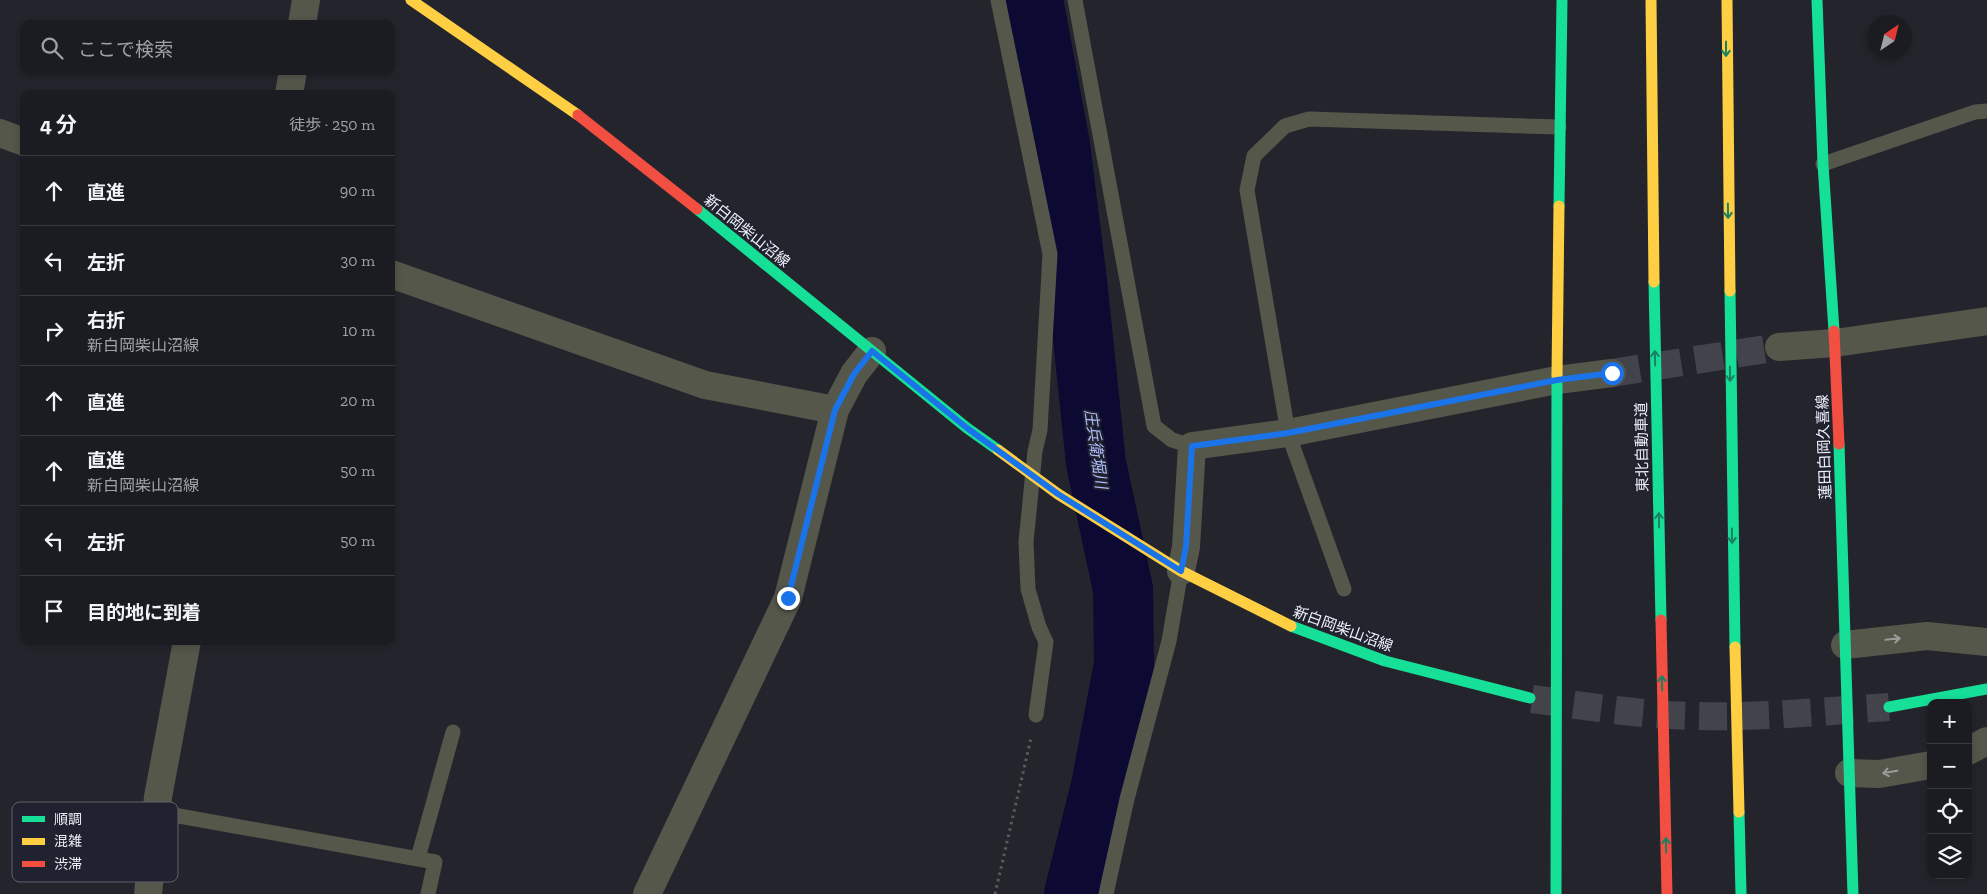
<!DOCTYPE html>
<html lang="ja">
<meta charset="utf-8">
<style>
:root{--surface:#1b1c21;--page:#28292e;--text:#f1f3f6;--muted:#a0a1a5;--line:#393a3f}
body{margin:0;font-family:"Zilla Slab","Noto Sans JP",serif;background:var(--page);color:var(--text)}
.controls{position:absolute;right:15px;bottom:15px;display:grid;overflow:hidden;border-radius:10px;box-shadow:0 2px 8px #0003}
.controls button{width:45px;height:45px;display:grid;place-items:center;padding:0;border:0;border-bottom:1px solid var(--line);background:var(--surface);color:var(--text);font:25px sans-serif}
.compass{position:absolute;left:1867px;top:15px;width:45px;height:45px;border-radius:50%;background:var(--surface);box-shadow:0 2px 8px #0003;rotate:35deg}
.stop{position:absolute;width:15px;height:15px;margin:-11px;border:4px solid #1a73e8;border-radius:50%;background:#fff}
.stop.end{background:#1a73e8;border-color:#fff;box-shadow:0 1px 5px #0008}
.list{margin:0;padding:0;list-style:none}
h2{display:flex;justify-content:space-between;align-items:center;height:65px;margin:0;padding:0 20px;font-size:21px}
h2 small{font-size:16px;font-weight:400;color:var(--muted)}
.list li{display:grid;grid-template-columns:32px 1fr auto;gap:15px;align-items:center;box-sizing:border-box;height:70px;padding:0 20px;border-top:1px solid var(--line)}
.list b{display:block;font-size:19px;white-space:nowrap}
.list p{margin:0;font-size:16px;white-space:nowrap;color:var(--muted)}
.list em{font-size:16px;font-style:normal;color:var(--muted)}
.icon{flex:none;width:28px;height:28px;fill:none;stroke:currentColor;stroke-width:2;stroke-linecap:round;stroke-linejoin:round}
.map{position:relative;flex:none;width:1987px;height:894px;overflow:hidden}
.search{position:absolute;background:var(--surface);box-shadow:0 2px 8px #0003;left:20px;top:20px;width:375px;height:55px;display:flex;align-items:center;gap:12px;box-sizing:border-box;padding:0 18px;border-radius:10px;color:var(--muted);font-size:19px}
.panel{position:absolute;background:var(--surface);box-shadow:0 2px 8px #0003;left:20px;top:90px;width:375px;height:555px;border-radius:10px}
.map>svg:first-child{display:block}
</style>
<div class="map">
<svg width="1987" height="894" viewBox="0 0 1987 894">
<rect width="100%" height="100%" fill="#24252c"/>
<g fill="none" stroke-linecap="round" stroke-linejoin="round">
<path stroke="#0c0a33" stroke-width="60" d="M1033,0L1060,145L1077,281L1096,463L1123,589L1124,664L1101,786L1074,894"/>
<path stroke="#42434b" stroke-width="28" stroke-dasharray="28 14" stroke-linecap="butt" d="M1612,373L1779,347
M1532,699C1586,706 1640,715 1695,716C1760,718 1825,711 1889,707"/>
<path stroke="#5a5c58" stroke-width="3" stroke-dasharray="2.5 4" stroke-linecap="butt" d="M995,894L1031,738"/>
<path stroke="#55574b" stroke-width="15" d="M998,0L1050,254L1040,430L1035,451L1026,542L1028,589L1039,627L1046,642L1036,715
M1075,0L1154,426L1172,440L1192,446
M1823,164L1975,112L1987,111
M1344,589L1288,433L1247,190L1254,156L1285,126L1309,119L1559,127
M157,812L435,862L428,894
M418,858L453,732
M1106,894L1127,799L1169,641L1181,571"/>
<path stroke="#55574b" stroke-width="28" d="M302,24L306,0
M289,94L293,71
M0,133L24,142
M391,274L705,385L835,410
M1779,347L1835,343L1987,321
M1181,571L1186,547L1192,446L1288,433L1557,380L1612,373
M1845,645L1927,636L1987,642
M1968,751L1987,741
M1849,773L1879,774L1931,765
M148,894L158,797L187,641
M647,894L788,598L835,410L854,374L872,351"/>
<path stroke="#16e098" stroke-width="11" d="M1817,0L1823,164L1834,331
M1559,206L1562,0
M697,209L967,428L998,450
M1654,282L1661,620
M1730,291L1735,647
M1839,444L1853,894
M1291,626L1385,661L1530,698
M1889,707L1987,689
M1739,812L1741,894
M1556,894L1557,375"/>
<path stroke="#ffcf43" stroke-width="11" d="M411,0L578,115
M1651,0L1654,282
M1727,0L1730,291
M1557,375L1559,206
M998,450L1058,494L1181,571L1291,626
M1735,647L1739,812"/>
<path stroke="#f24e42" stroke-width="11" d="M578,115L697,209
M1834,331L1839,444
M1661,620L1667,894"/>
</g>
<defs><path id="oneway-shaft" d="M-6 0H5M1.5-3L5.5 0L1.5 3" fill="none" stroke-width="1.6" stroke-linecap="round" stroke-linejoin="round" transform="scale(1.25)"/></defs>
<g stroke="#1b8164">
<use href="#oneway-shaft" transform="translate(1726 49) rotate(90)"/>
<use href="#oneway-shaft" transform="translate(1728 211) rotate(89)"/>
<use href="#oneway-shaft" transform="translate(1655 358) rotate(-91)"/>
<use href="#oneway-shaft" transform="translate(1730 374) rotate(89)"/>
<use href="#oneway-shaft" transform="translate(1659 520) rotate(-91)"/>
<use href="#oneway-shaft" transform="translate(1732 536) rotate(89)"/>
<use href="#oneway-shaft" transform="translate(1662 683) rotate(-91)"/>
<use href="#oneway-shaft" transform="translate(1666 845) rotate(-91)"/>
</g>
<g stroke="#9a9c99">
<use href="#oneway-shaft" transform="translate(1893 639) rotate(-6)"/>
<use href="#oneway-shaft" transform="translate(1890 772) rotate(170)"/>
</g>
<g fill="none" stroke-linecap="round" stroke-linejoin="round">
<path stroke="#1a73e8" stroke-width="6" d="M788,598L835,410L854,374L872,351L967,428L1058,494L1181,571L1186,547L1192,446L1288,433L1557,380L1612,373"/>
</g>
<g text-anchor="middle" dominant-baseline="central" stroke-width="4" stroke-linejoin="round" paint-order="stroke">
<g font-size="15" fill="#eef0f9" stroke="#20222f">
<text transform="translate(747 231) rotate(39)">新白岡柴山沼線</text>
<text transform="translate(1642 447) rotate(-91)">東北自動車道</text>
<text transform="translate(1824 447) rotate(-92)">蓮田白岡久喜線</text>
<text transform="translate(1343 629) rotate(20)">新白岡柴山沼線</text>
</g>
<g font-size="16" font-style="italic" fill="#afbbfa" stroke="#20222f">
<text transform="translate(1096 449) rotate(82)">庄兵衛堀川</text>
</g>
</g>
<rect x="12" y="802" width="166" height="80" rx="8" fill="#20222f" stroke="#5e606c" stroke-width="1"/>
<rect x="22" y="816" width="23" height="6" fill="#16e098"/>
<rect x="22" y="838" width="23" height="7" fill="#ffcf43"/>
<rect x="22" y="861" width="23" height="6" fill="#f24e42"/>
<g font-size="14" fill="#eef0f9">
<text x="54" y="824">順調</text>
<text x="54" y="846">混雑</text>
<text x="54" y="869">渋滞</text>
</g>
</svg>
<div class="controls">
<button>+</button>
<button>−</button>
<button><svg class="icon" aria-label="locate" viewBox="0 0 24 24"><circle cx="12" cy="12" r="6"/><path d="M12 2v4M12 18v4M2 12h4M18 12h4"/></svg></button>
<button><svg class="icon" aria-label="layers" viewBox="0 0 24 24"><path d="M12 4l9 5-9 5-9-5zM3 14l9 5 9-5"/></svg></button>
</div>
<svg class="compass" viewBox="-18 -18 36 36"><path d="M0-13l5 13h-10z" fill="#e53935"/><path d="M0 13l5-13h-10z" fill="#a0a1a5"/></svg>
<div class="stop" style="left:1612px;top:373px"></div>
<div class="stop end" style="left:788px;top:598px"></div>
<div class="search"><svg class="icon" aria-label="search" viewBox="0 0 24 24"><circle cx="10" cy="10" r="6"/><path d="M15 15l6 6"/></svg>ここで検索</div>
<section class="panel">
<h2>4 分<small>徒歩 · 250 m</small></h2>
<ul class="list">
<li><svg class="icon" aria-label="ahead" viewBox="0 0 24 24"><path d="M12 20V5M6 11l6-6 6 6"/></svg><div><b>直進</b></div><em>90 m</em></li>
<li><svg class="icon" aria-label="left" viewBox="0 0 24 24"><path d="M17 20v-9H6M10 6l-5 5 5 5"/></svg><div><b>左折</b></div><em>30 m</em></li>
<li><svg class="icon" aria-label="right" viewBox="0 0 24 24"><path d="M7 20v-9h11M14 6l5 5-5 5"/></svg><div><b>右折</b><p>新白岡柴山沼線</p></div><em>10 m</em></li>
<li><svg class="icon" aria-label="ahead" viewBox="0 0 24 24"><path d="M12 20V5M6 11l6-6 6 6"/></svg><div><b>直進</b></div><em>20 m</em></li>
<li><svg class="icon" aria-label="ahead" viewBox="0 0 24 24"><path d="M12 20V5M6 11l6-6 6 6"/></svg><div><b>直進</b><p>新白岡柴山沼線</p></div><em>50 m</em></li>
<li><svg class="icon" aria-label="left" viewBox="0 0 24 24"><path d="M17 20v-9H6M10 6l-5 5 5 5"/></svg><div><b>左折</b></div><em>50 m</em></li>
<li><svg class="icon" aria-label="arrive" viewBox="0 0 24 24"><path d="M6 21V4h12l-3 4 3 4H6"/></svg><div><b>目的地に到着</b></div></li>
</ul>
</section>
</div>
